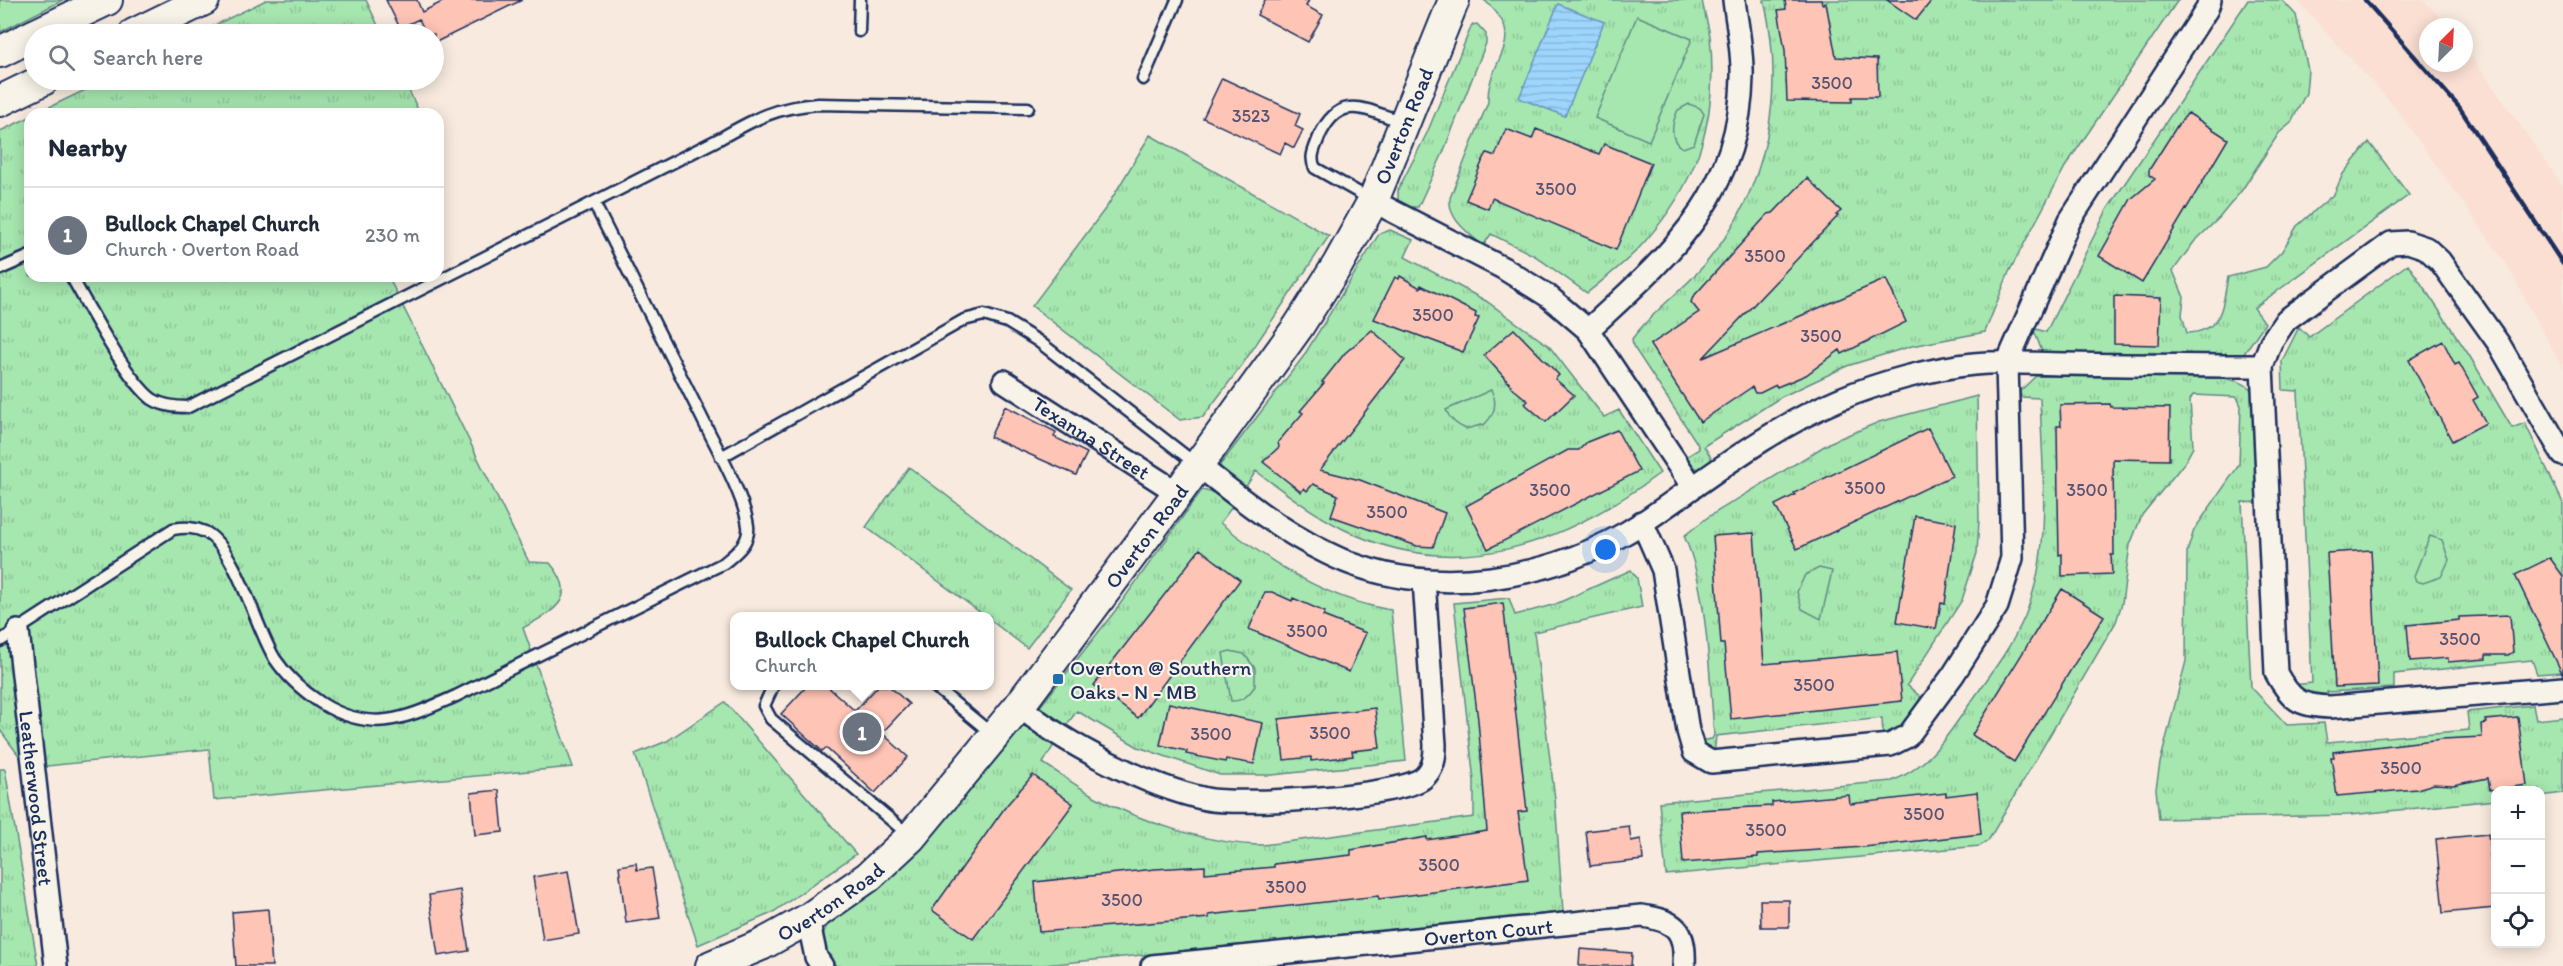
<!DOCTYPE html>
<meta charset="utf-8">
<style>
:root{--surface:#fff;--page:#f2f2f3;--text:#1f2937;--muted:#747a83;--line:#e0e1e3;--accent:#1f6fb2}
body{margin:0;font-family:Itim,sans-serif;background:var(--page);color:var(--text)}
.controls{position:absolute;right:18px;bottom:18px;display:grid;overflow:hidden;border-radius:12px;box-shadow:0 3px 15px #0003}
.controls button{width:54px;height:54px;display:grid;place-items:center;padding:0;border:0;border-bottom:2px solid var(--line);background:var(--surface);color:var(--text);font:30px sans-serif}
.compass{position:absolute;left:2419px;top:18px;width:54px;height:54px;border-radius:50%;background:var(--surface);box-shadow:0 3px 15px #0003;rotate:24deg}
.you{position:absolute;left:1606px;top:550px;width:21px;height:21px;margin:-15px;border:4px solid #fff;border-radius:50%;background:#1a73e8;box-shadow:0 0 0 9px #1a73e833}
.badge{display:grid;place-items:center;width:39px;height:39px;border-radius:50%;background:var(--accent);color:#fff;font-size:20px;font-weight:700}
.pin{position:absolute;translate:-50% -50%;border:3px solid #fff;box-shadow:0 2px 6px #0006}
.popup{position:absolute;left:730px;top:612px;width:264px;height:78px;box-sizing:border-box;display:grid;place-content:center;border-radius:12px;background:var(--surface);filter:drop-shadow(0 2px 4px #0005);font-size:20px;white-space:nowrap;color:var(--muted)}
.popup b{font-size:22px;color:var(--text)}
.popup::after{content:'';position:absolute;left:50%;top:100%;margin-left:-12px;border:12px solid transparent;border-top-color:var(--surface)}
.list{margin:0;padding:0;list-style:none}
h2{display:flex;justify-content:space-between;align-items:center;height:78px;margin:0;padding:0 24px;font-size:26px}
h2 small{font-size:20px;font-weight:400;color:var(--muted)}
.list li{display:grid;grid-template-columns:39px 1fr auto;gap:18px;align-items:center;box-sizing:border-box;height:96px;padding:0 24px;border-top:2px solid var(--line)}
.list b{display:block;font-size:22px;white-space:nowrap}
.list p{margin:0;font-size:20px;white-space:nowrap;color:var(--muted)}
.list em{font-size:20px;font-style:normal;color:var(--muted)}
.icon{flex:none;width:33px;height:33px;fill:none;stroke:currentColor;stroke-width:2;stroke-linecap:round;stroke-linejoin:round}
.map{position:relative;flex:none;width:2563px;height:966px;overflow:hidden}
.search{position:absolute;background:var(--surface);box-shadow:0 3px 15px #0003;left:24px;top:24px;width:420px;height:66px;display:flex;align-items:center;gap:15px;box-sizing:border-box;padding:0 21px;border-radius:33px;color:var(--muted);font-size:22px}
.panel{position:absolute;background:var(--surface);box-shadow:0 3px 15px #0003;left:24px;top:108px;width:420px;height:174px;border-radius:18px}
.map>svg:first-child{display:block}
</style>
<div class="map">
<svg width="2563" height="966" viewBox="0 0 2563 966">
<defs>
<pattern id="grass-tufts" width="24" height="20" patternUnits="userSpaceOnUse" patternTransform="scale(1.5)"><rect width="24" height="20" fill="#a6e6af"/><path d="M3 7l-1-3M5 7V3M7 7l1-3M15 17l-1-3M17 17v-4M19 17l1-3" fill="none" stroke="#8ec699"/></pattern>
<pattern id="water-rules" width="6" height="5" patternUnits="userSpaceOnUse" patternTransform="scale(1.5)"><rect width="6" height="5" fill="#9dd5fc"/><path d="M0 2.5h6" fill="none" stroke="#87b7da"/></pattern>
</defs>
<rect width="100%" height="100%" fill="#f8eade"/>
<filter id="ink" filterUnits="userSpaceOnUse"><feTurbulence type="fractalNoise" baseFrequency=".0167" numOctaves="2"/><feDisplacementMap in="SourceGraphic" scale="12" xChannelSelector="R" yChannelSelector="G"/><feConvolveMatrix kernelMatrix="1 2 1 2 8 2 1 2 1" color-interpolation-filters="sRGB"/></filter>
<g filter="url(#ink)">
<path fill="#fadfd2" d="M2297,0H2423L2449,27H2428V63H2464V46L2563,186V369L2506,263L2395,107Z"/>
<path fill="url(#grass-tufts)" stroke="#608a86" stroke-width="1.5" d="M266,0H366L382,34H197Z
M1484,0H1702C1704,12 1708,24 1710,36C1719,121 1697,186 1639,248C1623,265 1604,279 1587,293L1535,256L1491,234L1483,246C1468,232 1448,220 1450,198L1488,102C1486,58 1532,41 1484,0Z
M1764,0H2178L2065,167L2009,272L1985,332L1912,346L1847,366L1781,397L1704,446L1711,457L1710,463L1698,469L1690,464L1686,457L1699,449L1697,443L1633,346L1632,339C1652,311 1684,290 1706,263C1768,189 1786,93 1764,0Z
M2248,0H2282L2296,15L2308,70L2306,93L2291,123L2279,133L2242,190L2219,218L2194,242L2173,271L2184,297L2182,315L2187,333C2223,332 2222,306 2228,277L2266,267L2282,251L2297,226L2334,194L2343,174L2369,142L2409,195L2254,308L2265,323L2243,355L2236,357L2043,354L2033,328L2046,332L2107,210Z
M1477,24L1486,34V43L1443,153L1418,207H1403L1398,202V190L1427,133L1472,25Z
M106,80H404L420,114H35Z
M30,117V276H388L529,562L550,563C581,599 553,611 523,628L573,767L214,800L209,749L28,768L0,730V131Z
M1150,135L1329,236L1242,365L1203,417L1180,420L1032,306L1108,205Z
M1390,230L1413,240L1405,257L1486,301L1549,346L1604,417L1619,410L1660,473C1566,543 1457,586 1343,529C1312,513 1284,492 1256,471L1245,488L1222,471L1220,465L1303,357L1379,234Z
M2408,264L2469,355L2512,428L2525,423L2563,503V672L2537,674L2532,660L2394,674V688L2327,692L2329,703H2314L2291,685L2312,683L2298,391L2283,390L2282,361L2299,327L2309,337Z
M2036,376L2223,378C2237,381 2247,382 2255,395L2261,503L2242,502L2251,687L2287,725L2324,723L2327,742L2469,730L2467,712L2533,705L2536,720L2563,717V793L2541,796L2540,790H2496L2495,800L2350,815L2159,819L2156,789L2160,763L2186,661L2187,552L2194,530L2239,465L2241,406L2237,397L2193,395L2190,400L2193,447L2185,462L2142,515L2130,545L2122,603L2116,622L1988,841L1980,846L1666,875L1659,802L1892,781C1928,767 1945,739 1966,709C1987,679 2010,650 2025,616C2053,549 2042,468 2040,398L2021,397L2020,391Z
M1977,396L1979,520L1977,553L1962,600L1907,685L1922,698C1912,711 1901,735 1883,736L1882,718L1716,736L1714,755L1697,741L1712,739L1714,735C1710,680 1707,584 1684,536L1708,517L1831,442L1879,422Z
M909,467L1071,590L1027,648L990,620V616H985L866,527Z
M1202,490L1214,493L1232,507L1220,523C1272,563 1325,599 1391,610L1406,761L1272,775H1220L1138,747L1077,711L1065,727L1039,708L1115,611Z
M1631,570L1637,578L1642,607L1534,632L1555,799L1563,912L1035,966H836C820,942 817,935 837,912L1021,726L1031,728L1054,745L1043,763C1060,774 1076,786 1094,796C1138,821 1212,845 1263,845L1474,817V781L1454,603L1509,598L1515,615L1556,604Z
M725,702L856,854L772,913L698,945L635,754L667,741Z
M0,769H5L38,966H0Z"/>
<path fill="#a6e6af" stroke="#608a86" stroke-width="1.5" d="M0,0H63L0,32Z
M1637,16L1692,39L1649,141L1595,118Z
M1689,104L1700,108L1704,114L1694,144L1683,148C1668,141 1672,122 1678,110Z
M1491,390C1498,403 1495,414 1485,424L1466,429C1456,425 1450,420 1446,410Z
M2430,536L2442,540L2449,560L2441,577L2423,583L2416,581L2414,576Z
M1819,568L1832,571L1821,619L1802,609L1797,592L1805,575Z
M1230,651L1244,654L1255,668V686C1248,696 1243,701 1231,701L1223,653Z"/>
<path fill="url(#water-rules)" stroke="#6993bd" stroke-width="1.5" d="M1558,4L1604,22L1565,116L1519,98Z"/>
<path fill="#fec4b5" stroke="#1b2f5e" stroke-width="1.5" d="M386,0H417L422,12L446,0H522L434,43V34H426L419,19L400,28Z
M1265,0H1309L1306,6L1323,15L1308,42L1257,15Z
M1785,0H1821L1822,4L1826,3L1836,57L1877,59L1878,97H1852V102L1787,101L1785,50L1778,10L1786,9Z
M1887,0H1932L1916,20Z
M1222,78L1300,114L1295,126L1303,130L1294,148L1285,143L1280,154L1203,118Z
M2188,113L2228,139L2142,283L2099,256L2131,199L2155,179L2149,175V170L2177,126Z
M1506,129L1532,139L1536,129L1599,154L1604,144L1651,163L1616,250L1492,198L1488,209L1466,200L1482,162L1487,153L1495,156Z
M1807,178L1841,211L1836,215L1838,216L1703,358L1886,279L1906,322L1842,354L1840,350L1806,375L1777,387L1776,385L1760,393H1755L1752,387L1700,422L1650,345L1699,312L1691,302L1693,297L1768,214L1773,213Z
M1400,276L1420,288L1421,285L1476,313L1475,317L1479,318L1463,352L1374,319L1395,277L1399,279Z
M2114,296L2161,298L2159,345L2114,344Z
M1514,329L1559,375L1555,379L1574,395L1546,422L1525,404L1528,401L1510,386L1511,385L1484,355Z
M1372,330L1405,360L1320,470L1360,480L1445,513L1433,547L1417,546L1331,516L1338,495L1313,484L1307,491L1304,488L1301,492L1263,462L1279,447L1278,442L1303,413L1300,411L1324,383L1322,382L1345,353Z
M2443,341L2455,365L2459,363L2478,397L2473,400L2486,423L2452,441L2409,360Z
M2110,404L2111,407L2170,408L2169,460L2113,459L2114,555H2111L2112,574L2062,576V554L2059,555L2058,500L2057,426H2061L2060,405Z
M1005,406L1056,432L1054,437L1087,453L1076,475L990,437Z
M1928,428L1952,476L1797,549L1775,505L1795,495L1794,493Z
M1617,430L1639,471L1488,549L1466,506L1568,450H1579L1587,442Z
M1915,516L1956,523L1945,604L1941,603L1936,629L1897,622Z
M1754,533L1764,664L1897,652L1902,701L1731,719L1724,644H1721L1713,536Z
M1200,549L1240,580L1138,718L1094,685Z
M2371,550L2378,685L2335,687L2327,553Z
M2550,558L2563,576V675L2515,575Z
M2062,589L2104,616L2014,762L1972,735Z
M1265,592H1272L1292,601L1293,598L1325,612L1323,616L1366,633L1349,672L1249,629Z
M1503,603L1527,811L1518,812L1528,880L1379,899L1378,896L1209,915V918L1039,932L1035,882L1155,869L1205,866V873L1274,867V864L1351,855V850L1427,837V840L1487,831L1478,720L1464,608Z
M2510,615L2513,652L2508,655H2486V659L2448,662V658L2410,661L2407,625L2459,620V617Z
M807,686H827L855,711L878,686H889L909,704L882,733L908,757L875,793L826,748L822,751L781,714Z
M1169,703L1263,723L1254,764L1226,759L1225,762L1186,754L1187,751L1160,745Z
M1375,708L1380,748L1352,751L1353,756L1311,761V757L1284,760L1279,719Z
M2518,717L2527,785L2490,790L2488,778L2453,785L2434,784L2417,789L2337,796L2331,757H2334L2333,752L2442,739L2482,737L2481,724L2486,723L2485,720Z
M1033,775L1073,804L973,939L932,910L1006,806Z
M499,790L503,832L475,835L471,793Z
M1977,792L1981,834L1864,847L1758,854V857L1683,863L1679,811L1772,806V802L1849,795L1850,804L1946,793V796Z
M1629,826L1631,841L1641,839L1643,860L1590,866L1586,831Z
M2488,834L2495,908L2443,913L2436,839Z
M636,863L637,870L652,868L660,918L626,923L619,866Z
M568,871L579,934L543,940L533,877Z
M460,890L469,951L438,956L429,895Z
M1760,900H1789V927H1761Z
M268,909L272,966H236L232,912Z
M1580,949L1632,953L1631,966H1579Z"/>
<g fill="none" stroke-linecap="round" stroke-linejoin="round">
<defs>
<path id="lane" d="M859,31L860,0
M1143,79L1177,0
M1370,199L1315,168C1309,157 1315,148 1319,137C1340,92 1364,109 1402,122
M0,269L30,256
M71,276C89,307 126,379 152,399C163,406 175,407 188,407L721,138C756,118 777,107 818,104L1028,108
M721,457L964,320L984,315L1007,322L1038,341L1196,464
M0,641L173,529C185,527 194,527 205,532C237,549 255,627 275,659C287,677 303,691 321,703C340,715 364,723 387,720C411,717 433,706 456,696L724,563C736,553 750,543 748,526C744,495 715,445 701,416C665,345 629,274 594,203
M773,686L764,706L771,719L910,836
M934,686L992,734"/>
<g id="street">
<path d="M1373,201L1503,268L1548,296L1588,330L1692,486"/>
<path d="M1588,330C1668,256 1740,196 1742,77C1743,52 1737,25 1734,0"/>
<path id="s1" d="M1004,381L1178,493"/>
<path d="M2563,455L2499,344L2440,261L2426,248L2408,242L2391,243L2286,320L2271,342L2262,366L2276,673C2291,700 2299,706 2330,707L2563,688"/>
<path d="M1198,465C1238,497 1281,531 1327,553C1426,603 1555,581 1645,521C1708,478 1769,429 1840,399C1878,383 1933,368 1974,364C2004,361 2036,364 2066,364C2131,365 2196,366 2262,366"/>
<path d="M1642,522L1663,570L1688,731L1694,752L1711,762L1890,745L1908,736L1953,675L1997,606L2012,558L2007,363L2070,220L2207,9L2210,0"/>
<path id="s2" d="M18,631L56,966"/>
<path d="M1019,706C1066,745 1147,786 1206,799C1240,806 1399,797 1423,778C1434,769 1435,757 1435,745L1424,580"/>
<path d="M808,919L816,957L822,966"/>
<path id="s3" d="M1152,966L1642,916C1677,921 1686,931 1684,966"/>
</g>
<g id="secondary">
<path d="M36,34L107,0"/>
<path d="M134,34L204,0"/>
<path d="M0,52L34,35"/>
<path d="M0,101L43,80"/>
<path id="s4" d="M711,966L761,945L808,919L868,877L911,837L1019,706L1178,493L1298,327L1338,264L1373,201L1454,0"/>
</g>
</defs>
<use href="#lane" stroke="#1b2f5e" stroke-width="15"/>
<use href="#street" stroke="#1b2f5e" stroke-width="26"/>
<use href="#secondary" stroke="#1b2f5e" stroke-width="34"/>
<use href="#lane" stroke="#f7f3e8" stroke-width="10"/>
<use href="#street" stroke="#f7f3e8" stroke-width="21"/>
<use href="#secondary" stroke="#f7f3e8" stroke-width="30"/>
<path stroke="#1b2f5e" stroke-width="4.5" d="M2365,0L2459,107L2563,264"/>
</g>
</g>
<rect fill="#1f6fb2" stroke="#f7f3e8" stroke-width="2" x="1052" y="673" width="12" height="12" rx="3"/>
<g text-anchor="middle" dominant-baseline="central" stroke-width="4.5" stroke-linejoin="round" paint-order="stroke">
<g font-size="18" fill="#545474">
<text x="1832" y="83">3500</text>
<text x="1251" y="116">3523</text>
<text x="1556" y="189">3500</text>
<text x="1765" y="256">3500</text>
<text x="1433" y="315">3500</text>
<text x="1821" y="336">3500</text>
<text x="1865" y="488">3500</text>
<text x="1550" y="490">3500</text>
<text x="2087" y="490">3500</text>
<text x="1387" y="512">3500</text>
<text x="1307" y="631">3500</text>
<text x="2460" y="639">3500</text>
<text x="1814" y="685">3500</text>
<text x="1330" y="733">3500</text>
<text x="1211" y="734">3500</text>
<text x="2401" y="768">3500</text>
<text x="1924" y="814">3500</text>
<text x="1766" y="830">3500</text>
<text x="1439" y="865">3500</text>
<text x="1286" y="887">3500</text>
<text x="1122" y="900">3500</text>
</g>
<g font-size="21" fill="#1b2f5e" stroke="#f7f3e8">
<text stroke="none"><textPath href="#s4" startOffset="1108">Overton Road</textPath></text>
<text stroke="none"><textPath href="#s1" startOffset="104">Texanna Street</textPath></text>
<text stroke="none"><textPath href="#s4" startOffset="622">Overton Road</textPath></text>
<text stroke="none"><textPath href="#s2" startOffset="168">Leatherwood Street</textPath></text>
<text stroke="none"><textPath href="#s4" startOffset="136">Overton Road</textPath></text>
<text stroke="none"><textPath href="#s3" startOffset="338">Overton Court</textPath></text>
</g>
<g font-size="21" fill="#1b2f5e" stroke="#f7f3e8" text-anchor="start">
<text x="1070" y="667">Overton @ Southern<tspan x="1070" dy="24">Oaks - N - MB</tspan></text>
</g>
</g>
</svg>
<div class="controls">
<button>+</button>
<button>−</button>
<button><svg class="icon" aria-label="locate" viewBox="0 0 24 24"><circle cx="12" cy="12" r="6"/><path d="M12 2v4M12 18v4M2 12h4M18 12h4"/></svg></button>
</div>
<svg class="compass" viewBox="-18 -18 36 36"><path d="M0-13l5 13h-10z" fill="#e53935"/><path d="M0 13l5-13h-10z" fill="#747a83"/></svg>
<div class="you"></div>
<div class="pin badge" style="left:862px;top:732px;background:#6b7280">1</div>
<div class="popup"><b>Bullock Chapel Church</b>Church</div>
<div class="search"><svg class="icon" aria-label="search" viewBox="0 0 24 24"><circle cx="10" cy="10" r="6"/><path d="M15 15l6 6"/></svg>Search here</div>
<section class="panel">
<h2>Nearby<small></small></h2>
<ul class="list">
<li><span class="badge" style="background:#6b7280">1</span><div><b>Bullock Chapel Church</b><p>Church · Overton Road</p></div><em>230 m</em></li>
</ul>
</section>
</div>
